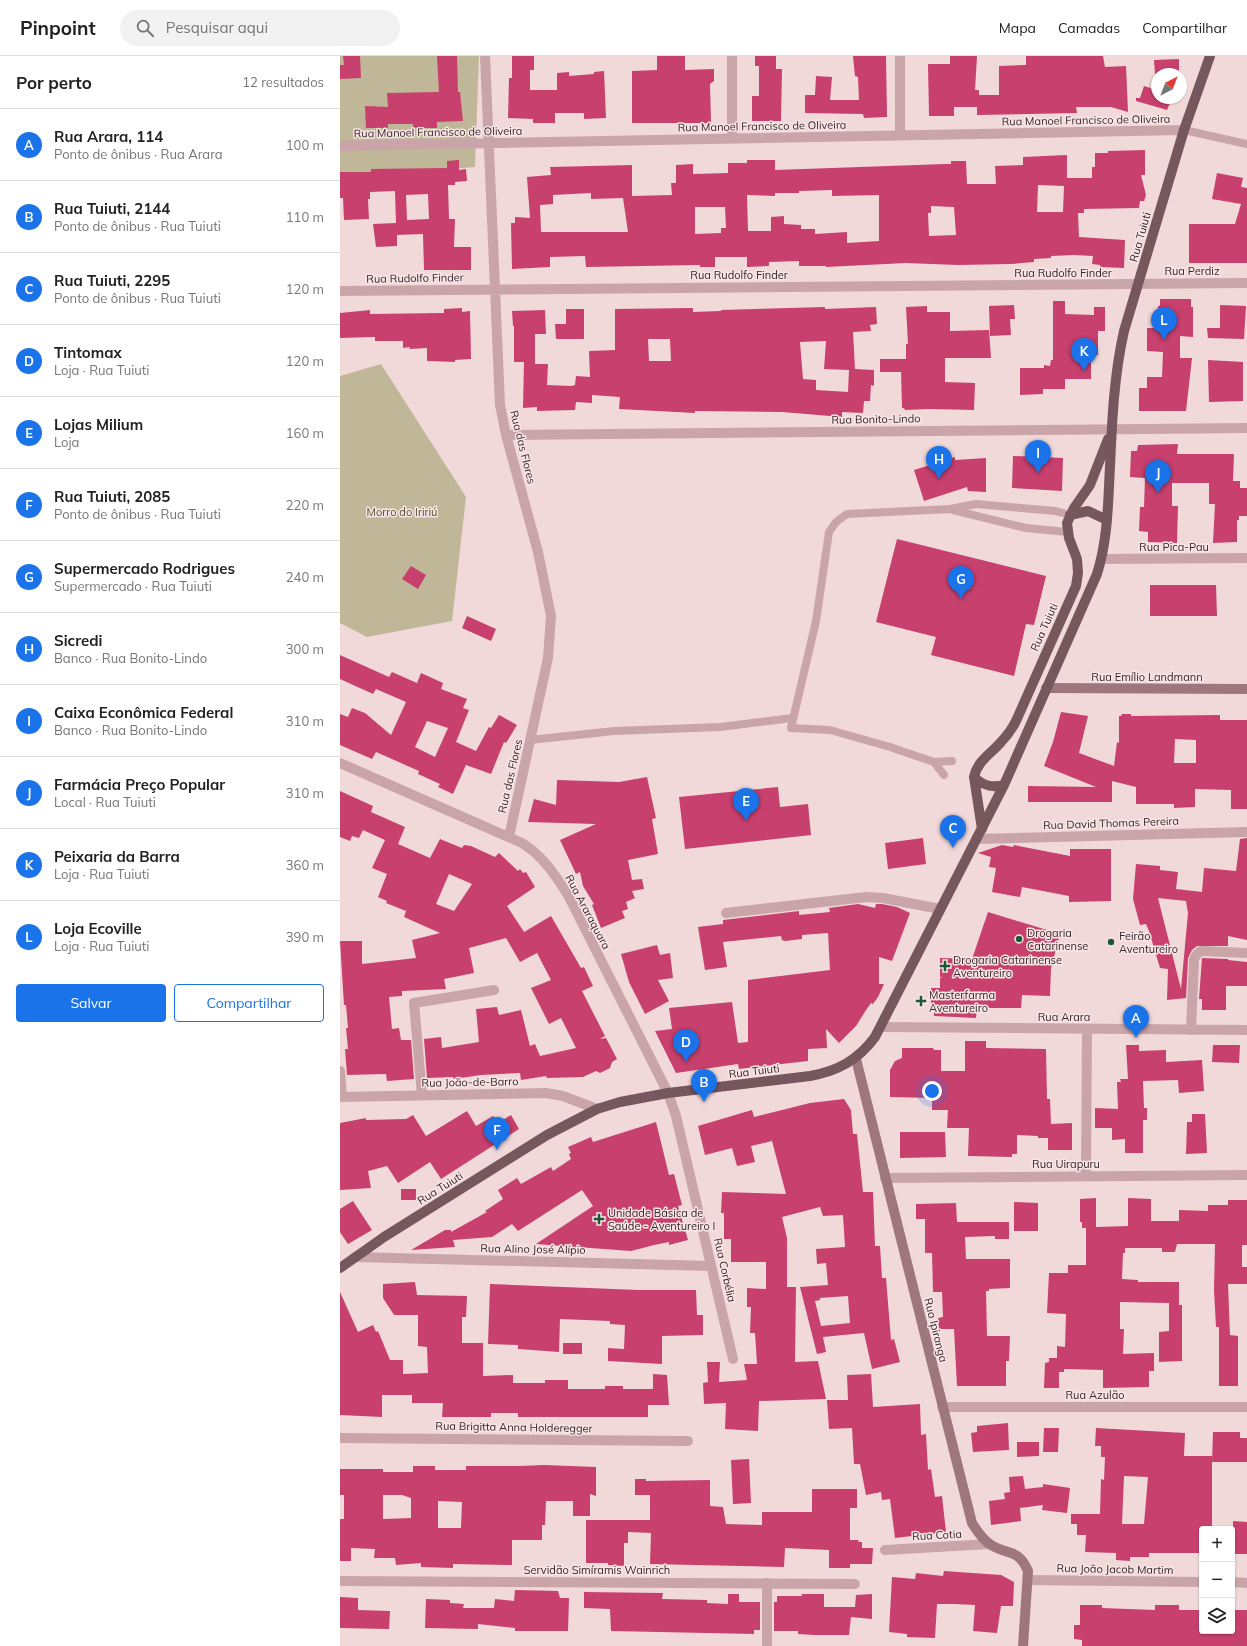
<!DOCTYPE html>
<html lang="pt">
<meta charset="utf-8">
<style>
:root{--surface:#fff;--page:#f2f2f2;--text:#222;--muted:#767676;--line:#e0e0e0;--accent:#1a73e8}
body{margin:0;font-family:Mulish,sans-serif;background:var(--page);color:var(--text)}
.controls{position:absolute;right:12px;bottom:12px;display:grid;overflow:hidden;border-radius:4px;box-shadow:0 1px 3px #0004}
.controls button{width:36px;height:36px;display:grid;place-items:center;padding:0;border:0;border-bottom:1px solid var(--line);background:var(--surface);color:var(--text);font:20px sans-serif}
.compass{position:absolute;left:811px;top:12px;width:36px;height:36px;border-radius:50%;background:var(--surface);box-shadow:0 1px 3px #0004;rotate:42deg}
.you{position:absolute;left:592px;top:1035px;width:14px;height:14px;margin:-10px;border:3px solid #fff;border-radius:50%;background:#1a73e8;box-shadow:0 0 0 6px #1a73e833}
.badge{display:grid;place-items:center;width:26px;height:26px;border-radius:50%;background:var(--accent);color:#fff;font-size:13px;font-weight:700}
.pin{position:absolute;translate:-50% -33px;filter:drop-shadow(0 1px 2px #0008)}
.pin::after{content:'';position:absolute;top:21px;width:14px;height:12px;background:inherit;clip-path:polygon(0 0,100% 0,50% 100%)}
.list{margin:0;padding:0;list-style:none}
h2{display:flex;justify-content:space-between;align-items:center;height:52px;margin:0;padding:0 16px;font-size:17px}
h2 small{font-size:13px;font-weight:400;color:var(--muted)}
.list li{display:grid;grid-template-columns:26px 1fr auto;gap:12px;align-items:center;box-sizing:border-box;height:72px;padding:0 16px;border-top:1px solid var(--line)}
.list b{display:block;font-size:15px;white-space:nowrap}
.list p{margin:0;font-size:13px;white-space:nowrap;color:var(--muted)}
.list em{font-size:13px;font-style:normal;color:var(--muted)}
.actions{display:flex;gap:8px;padding:12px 16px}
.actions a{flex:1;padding:9px 0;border:1px solid var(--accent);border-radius:4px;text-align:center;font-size:14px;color:var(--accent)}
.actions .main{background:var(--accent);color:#fff}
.icon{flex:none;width:22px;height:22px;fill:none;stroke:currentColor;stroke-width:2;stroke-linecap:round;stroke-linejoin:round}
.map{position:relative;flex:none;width:907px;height:1590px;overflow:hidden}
header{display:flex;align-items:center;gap:24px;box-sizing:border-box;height:56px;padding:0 20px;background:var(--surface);border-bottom:1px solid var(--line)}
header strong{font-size:19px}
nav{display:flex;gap:22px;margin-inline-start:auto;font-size:14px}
.search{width:280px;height:36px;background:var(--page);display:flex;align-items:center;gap:10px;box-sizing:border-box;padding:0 14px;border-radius:22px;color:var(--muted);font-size:15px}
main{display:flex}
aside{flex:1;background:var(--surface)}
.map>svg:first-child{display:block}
</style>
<header>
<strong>Pinpoint</strong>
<div class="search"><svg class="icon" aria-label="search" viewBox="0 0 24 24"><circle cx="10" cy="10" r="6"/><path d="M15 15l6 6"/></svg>Pesquisar aqui</div>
<nav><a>Mapa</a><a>Camadas</a><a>Compartilhar</a></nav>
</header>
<main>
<aside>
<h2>Por perto<small>12 resultados</small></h2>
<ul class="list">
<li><span class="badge">A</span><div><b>Rua Arara, 114</b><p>Ponto de ônibus · Rua Arara</p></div><em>100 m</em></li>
<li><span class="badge">B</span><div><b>Rua Tuiuti, 2144</b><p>Ponto de ônibus · Rua Tuiuti</p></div><em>110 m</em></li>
<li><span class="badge">C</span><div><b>Rua Tuiuti, 2295</b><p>Ponto de ônibus · Rua Tuiuti</p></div><em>120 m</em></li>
<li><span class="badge">D</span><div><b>Tintomax</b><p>Loja · Rua Tuiuti</p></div><em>120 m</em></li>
<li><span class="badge">E</span><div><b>Lojas Milium</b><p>Loja</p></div><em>160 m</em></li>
<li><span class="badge">F</span><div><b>Rua Tuiuti, 2085</b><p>Ponto de ônibus · Rua Tuiuti</p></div><em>220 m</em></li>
<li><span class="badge">G</span><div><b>Supermercado Rodrigues</b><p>Supermercado · Rua Tuiuti</p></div><em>240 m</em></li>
<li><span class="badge">H</span><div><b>Sicredi</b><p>Banco · Rua Bonito-Lindo</p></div><em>300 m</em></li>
<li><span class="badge">I</span><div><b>Caixa Econômica Federal</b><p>Banco · Rua Bonito-Lindo</p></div><em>310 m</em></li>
<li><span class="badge">J</span><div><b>Farmácia Preço Popular</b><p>Local · Rua Tuiuti</p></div><em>310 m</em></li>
<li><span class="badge">K</span><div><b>Peixaria da Barra</b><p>Loja · Rua Tuiuti</p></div><em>360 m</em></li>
<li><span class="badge">L</span><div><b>Loja Ecoville</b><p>Loja · Rua Tuiuti</p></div><em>390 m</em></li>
</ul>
<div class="actions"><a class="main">Salvar</a><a>Compartilhar</a></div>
</aside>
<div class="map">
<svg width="907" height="1590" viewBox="0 0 907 1590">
<rect width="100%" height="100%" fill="#f1d9da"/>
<path fill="#c0b799" d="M0,0H139L135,111L0,122Z
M41,308L126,441L112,565L27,581L0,567V320Z"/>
<path fill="#c8406d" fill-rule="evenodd" d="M3,0H20L21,22L0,23V9H4Z
M97,0H117L118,36H120L123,65L97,66V72H73V68H48V72H26L25,50L48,51L47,37L99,36Z
M172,0H194V14H190V34H217V17L229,16V20L254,18V16L264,15L266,62L244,63V57H215V67H193V63L168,62L169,22H172Z
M317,0H345V14L374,13V25L370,28L371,67H292V15L317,14Z
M415,0H436V13H442L441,65H412V40H419V10H415Z
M513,0H546L547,61L524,62L523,58L465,57V39H475L476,20L492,21L490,44H519L518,21L515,20Z
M610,0H637L635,34H639V39H659V10L686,9V0H763L765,11L786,10L788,56L771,51H736L737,57L637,59V51H614V60H589L588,8H610Z
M839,3V18H815L814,4Z
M804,30L817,34V42H832L827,54L796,45V42H800Z
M805,94V119H801L806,139L804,145H800L799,152L744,153V157H738L739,181L785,184L784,212L760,211V209L752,208L753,200L734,199L711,200V202L694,203V206L671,208L618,209L566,207L486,211V210H459V205L429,206V210L407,211V201H375V211H360V209L246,211L245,200L210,201V211L172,213L171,167H175V161L190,162L187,121L211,119L210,111L292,109V140L332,139L331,127H336V109L353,108V118L388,117V107H407V104H435V114L605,108H611V105H626L627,128H656L655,110L683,109V101L727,99V122H752V111H755V97H768V95ZM698,129L724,130L723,156H697ZM492,134V140L539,139V185L507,187V176L475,178V173H461V169L444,168V160L431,161V175H408L407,139L435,140V137H459V135ZM251,137V143L283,142L288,176H201L200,149L213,148V139ZM591,150L614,151L616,179L589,180L588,157H591ZM355,151H385L386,172H381V177L355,178Z
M119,104V114L126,113L127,125L115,126V129H108L109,163H115L114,191H131V214H84L83,178L57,179V190L36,191L33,168L56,167L55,135L30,136V143H28L29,163L4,164L3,142H0V116H31V113L107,112V105ZM88,138L89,163L67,164L66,139Z
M877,117L903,122L901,131L907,132V207H849V168H895L901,148L872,143Z
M820,243H851V251H853V281L840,280V302H852L846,355H799V332H807V321H822L823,296L807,295V272H818V250H820Z
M713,245H725V258L754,259V251H765V275H758V299L751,300V323H725V333H703V338L680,339V312H704V309L710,310L711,304H713Z
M674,249L675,263H670L671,279L650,280L649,250Z
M880,249L906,250L904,283L868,282L867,272H880Z
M587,250V256H610V275L649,274L651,302H605V326L635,327L634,354L589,353L565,354L564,352H562L561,316H540V303H566V288H568L566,251Z
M485,251V253L536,251L537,268L530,269L531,275L513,276L515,313L534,314V330L531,329L530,345H524L523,357L502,356V361L442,356L355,355V357L279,353L280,341L252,339V347L236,346L235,354L197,355V351L183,352L184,306H174V270H173L172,255L205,254L206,278H195V308H208L207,329L231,330L235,329L236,320L250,321L249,295L275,294V253L353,252V256L381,255V254ZM308,283H330L331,305H309ZM486,285L484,313L509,314L508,336L476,334V324L463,323L460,286Z
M122,252V256L130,255L131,303L115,304V306L87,305V292L69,293L70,291L63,292V285H35V281L0,282V257L30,254V258L104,257V253Z
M226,253H244V283H216L215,268H226Z
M868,304L903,306V345L869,346Z
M838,388L837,398H894L893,425H900V432H907V460H899V464H897V486L873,487L875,448H869V427H832V450H838L837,487L808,486V476L799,475L800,451H804L805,422L790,421L791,395H797L798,389Z
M673,400L723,402L722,435L672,432Z
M615,401V404L646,402V436L628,435L627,431L584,445L574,414Z
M557,483L706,520L694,569L686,568L674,620L591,599L596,581L536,566Z
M71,510L86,519L78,533L62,523Z
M810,529H876L877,560H810Z
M127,560L156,573L151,585L122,572Z
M0,599L49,621L52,616L77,627L81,617L103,627L101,633L127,643L123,652L129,654L116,686L136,695L149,671L151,672L159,659L177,669L166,687L164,686L151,718L126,709L113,738L98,731L100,728L78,718L79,715L36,696L32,703L0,689V658L8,661L12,652L25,657L51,679L66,646L36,633L33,638L0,623ZM87,665L108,672L95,701L75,691Z
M721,656L748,660L739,697L774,710L777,686L779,687V660H781L782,658H791V660L880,659V664H907V753H891V734L855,733V751L834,752V748H796V731L772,725V746H688V730L756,731L704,710L713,686ZM835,683L856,684V707H834Z
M307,721L316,762L312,763L318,798L288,804L292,824L302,823L304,833L292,835L295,842L286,846L288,853L282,855L285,862L261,872L252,849L254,848L243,830L240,816L236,818L220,784L256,768L188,766L194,743L216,749L217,724L279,726Z
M438,731L440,751L468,748L471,779L345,793L339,741Z
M0,735L33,750L31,756L65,771L58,788L90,802L100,783L122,792L124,789L131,790L155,801L159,797L178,815L180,813L183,817L186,816L195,831L167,850L184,876L211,860L241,912L244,911L253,930L242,935L265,980L260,983L266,982L277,1003L272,1006L270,1012L260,1017L256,1015L243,1021L207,1022L206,1020L181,1024L180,1017L141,1019L114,1023L113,1021L87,1022L84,983L101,981L102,992L139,986L136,953L157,951L159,959L181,954L190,990L195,988L200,1000L236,992L221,962L209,968L191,932L211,924L197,897L180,906L166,882L129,892L134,917L104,923L106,933L62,935V940L49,941L52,973L59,972L61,984H71L74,1023L47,1025L46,1018L7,1019L5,993H8L6,972H8L6,949H4L0,885H22V908L76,902L72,884L100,877L64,861L66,855L46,847L47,845L38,841L47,818L32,812L45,784L23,774L19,782L12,780L10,785L0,781ZM109,818L132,828L114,855L96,848Z
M583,782L586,808L548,813L545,787Z
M907,782V884L888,880V890H857L852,894L848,902L846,942L827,944L828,913L820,912L809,875L806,868L800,869L793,843L796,808L820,810V814L838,816L836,833L862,836L864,812L896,815L900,783ZM818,842L846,845L848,857L841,933Z
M662,789L673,791L674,789L730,800V793H771V845L729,846V840L682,831L680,841L652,836L656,812L649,811L651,801L638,797Z
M518,848L535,852L536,848H542L557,851L570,857L552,905L539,901V928H544L538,941L533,948L531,947L526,954L516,970L499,987L486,973L487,992L468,993V1005L399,1013L398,1008L336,1017L315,975L332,973L329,952L392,946L398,987L408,986V924L490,914L488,877L462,879V883L445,885L442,884L441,880L383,886L387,911L365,914L358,871L383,868V864L459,855V859L490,856L489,852Z
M648,856L720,878L711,912L710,940L682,939L681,952H637L636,962L594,960V954L591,951V932H600V922H603L600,921V902L632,903Z
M317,889L320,899L330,897L333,922L318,924L329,945L305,958L289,926L281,898Z
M862,902L888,903V904L907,906V930H886V954H862V943H859Z
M625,985H646V992L706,993L707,1043H710L711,1068L732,1067V1094H708V1082H698V1080L677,1079V1098H672V1101L628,1100L629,1072H607L608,1054H592V1042L550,1041V1014L555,1005L562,1002V992H593L594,994H601V1015H625Z
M786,989H799V995L826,994V1006L862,1004L864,1035L839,1037L838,1024L803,1025L804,1052H807V1064H803V1097H785V1083L772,1084V1072H755V1052L778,1053L777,1026H781L780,1023H788Z
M873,989H900L899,1007L872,1006Z
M504,1043L511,1054L513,1078H517L523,1136H533L535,1190H540L542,1222H546L551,1284L554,1283L560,1306L532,1313L524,1277L483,1281L486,1296L477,1298L460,1231L488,1229L486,1207L477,1208L476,1193L505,1191L503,1159L483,1160L480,1151L442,1161L447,1182V1231H456L455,1306L478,1305L486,1343L419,1345L418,1375L385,1373L386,1347L364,1348L363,1327L368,1326L367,1306H380L379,1326L407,1324L404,1308H417L415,1277H410L411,1251H407V1232L426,1233V1206H391V1183H384V1157H381L382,1136L446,1138L432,1085L411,1090L415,1106L397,1110L392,1092L365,1099L358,1070L412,1054L414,1061L470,1047ZM508,1240L510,1267L481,1270L475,1245L480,1244V1242Z
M127,1055L136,1070L153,1060L158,1067L171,1059L179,1073L101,1123L90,1106L58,1127L47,1110L28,1115L31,1132L0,1134V1067L26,1062V1064L66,1063L73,1059L86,1080Z
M852,1058H865L867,1097L846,1098L847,1066H852Z
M316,1066L329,1119L334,1118L342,1149L338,1150L348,1184L329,1189V1186L314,1189L291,1195L196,1188L253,1150L242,1134L178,1175L172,1168L152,1181L113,1184L115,1191L71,1194L105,1174H111V1176L147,1156L145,1155L163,1143L158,1134L177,1122L181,1128L211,1111L213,1115L231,1103L229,1098L231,1097L228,1091L251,1081L253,1086Z
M560,1076H605L606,1101L560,1102Z
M61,1133H76V1144H61Z
M756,1142V1171L788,1170V1142L811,1143V1165H839V1154L868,1155V1149H888V1144H907V1189H902V1211H907V1228H888L890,1279L898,1280V1330H879V1271H876L874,1234L875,1188H837L835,1196H822V1192H785V1197H783L782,1223L798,1224V1226H839V1249H842V1305L819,1306V1276L829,1275V1247L780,1246V1273H784L783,1298L814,1297V1315H809V1331L763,1332V1314L724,1313V1316H719V1332H704L705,1307L709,1306V1302H717V1290L725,1291L726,1258L707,1257L709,1217H728V1209H746V1172H742V1166H740V1143Z
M13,1145L32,1174L8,1188L0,1176V1153Z
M674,1146L698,1147V1175H674Z
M616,1147L617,1166H669V1183H655V1180L625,1181L626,1203H670V1232L649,1233V1235H646L647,1280H670L669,1305H666V1330H617L614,1273H599L598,1262L603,1261L602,1236H593L592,1197H585V1163H576V1148Z
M75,1226L77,1239L127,1240L126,1261H122V1287H143V1320L173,1319V1327H205V1324H228V1333H265V1330H283V1333H313V1318L327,1319L329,1349H308V1361H178V1357H151V1361H102L103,1347H72V1339H42V1361L0,1359V1236L18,1276L33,1269L36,1276L38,1275L50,1304H63V1318L88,1317L87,1291L78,1290V1259H54L43,1242V1228Z
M150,1228L298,1234H356L357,1259H363V1279L322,1280V1308L268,1305V1292L284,1293L285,1269L270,1268V1265L220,1263L219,1296L178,1293V1289L148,1288Z
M223,1287H242V1298H223Z
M531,1318L533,1351L580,1348L581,1379L586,1378L588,1414L591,1413L595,1441L602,1440L606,1476L555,1482L550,1443L542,1444L541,1436L526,1439L520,1408H514L512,1372L489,1373L487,1344H508L507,1319Z
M668,1367L669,1394L633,1396L631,1377L637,1376V1370Z
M704,1372H719L718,1396H703Z
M756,1372L845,1377L844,1400H872V1473H862V1497H809V1501H790V1505L776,1504V1497L745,1496L746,1479H737V1468H731V1458H760L761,1423L764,1424L765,1401H761V1390H755ZM784,1420L808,1421L804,1468H782Z
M873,1376H900V1382H907V1406H872Z
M677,1386H699V1400L677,1401Z
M409,1403L411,1447L393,1448L391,1404Z
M204,1409L256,1411V1440L250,1438V1460H233V1445H206L205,1469H202V1484H172V1509L113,1508V1512L81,1511V1507L56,1509L55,1502H34L35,1493L11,1492V1505H0V1463H4V1439H0V1413H43V1416H73V1410H95V1414H126V1410H180ZM43,1439H62L71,1442V1462L43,1463ZM98,1445L122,1446L121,1472H98Z
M683,1420L685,1433L703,1431V1428L730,1432L727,1457L702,1454L703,1449L680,1452L681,1465L651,1469L649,1445L665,1443L664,1437L670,1436L669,1421Z
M295,1423H306V1425L370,1424V1450L383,1451L386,1468L422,1469V1456H472V1433H517V1452H510V1484H519L518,1486H522V1492H533L532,1508H510V1512H489V1494L445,1492L444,1511L310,1508L311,1477L288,1476V1487H284V1510L268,1509V1507H246V1464H310V1439H295Z
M893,1465L907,1466V1498H893Z
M604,1515L661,1519L674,1526L673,1550H661L657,1577L633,1575L635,1549L614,1548H597L595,1582L567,1581V1578L549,1576L552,1521L575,1523L576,1517L603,1520Z
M175,1534L218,1535L220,1542H229L228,1575H175V1572L138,1568V1573L85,1572L86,1543L110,1544V1547L124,1548L123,1552H154L155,1543L174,1545Z
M244,1536L323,1537L322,1543L367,1544V1547L388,1548V1538H399V1546H420V1574H414V1578L271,1575L270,1553L244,1552Z
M462,1538H484V1551H515L516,1539L532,1538V1563L511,1561L509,1579H474L458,1578V1575H434V1546H437V1540H462Z
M0,1541L18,1542V1554L50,1555L49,1573L0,1572Z
M740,1549H762V1552L815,1554V1549H839V1554H860V1575H892V1554H907V1590H742V1584L734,1583V1569H740Z"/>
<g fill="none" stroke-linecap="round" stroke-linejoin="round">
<path stroke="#c9a5a9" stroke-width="8" d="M844,74L907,88
M613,454L686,472L727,476
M190,684L274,675L380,671L453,662
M594,706L612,705
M604,719L594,706L550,691L490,674L451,672L476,565L489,476L496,466L507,458L610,453L636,448L715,455L730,459"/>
<path stroke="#c9a5a9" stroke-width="10" d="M145,0L160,349L166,379L198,496L211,560L208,602L169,781
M392,0V83
M560,0V79
M0,90L844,74
M0,235L907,227
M166,379L907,372
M762,503L907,502
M0,707L182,787C203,800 215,819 228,839L328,1037L336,1060L393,1303
M636,783L907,776
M386,857L526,841L543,842L600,853
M541,971L907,974
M851,974L854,903L857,898L861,895L907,897
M0,1015L2,1041
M82,1039L74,947L154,934
M0,1041L206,1037L223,1040L257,1053
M746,1120L747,973
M545,1122L907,1119
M15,1201L371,1210
M602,1351H907
M0,1382L348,1385
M545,1494L650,1488
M688,1524L862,1526
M0,1525L515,1528
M892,1526L907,1527
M427,1590V1527"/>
<path stroke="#9d767e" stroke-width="10" d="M706,632L907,633
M516,1003L632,1467C637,1475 643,1484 651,1489C668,1499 679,1493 688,1515L683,1590"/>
<path stroke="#77575e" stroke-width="10" d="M730,459L748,455L767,464
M634,721C643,730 652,732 664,729
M642,773L634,721C637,705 651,698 661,686C667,680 672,673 676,665L736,530L738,517L737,503L729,482L727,467L734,452L750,429L768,383
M0,1212L44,1181L207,1079L257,1053L280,1046L328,1037L470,1020C498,1015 518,1004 535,981L664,729L757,518C768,483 768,447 770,410C772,365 774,319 784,275L844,74L870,0"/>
</g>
<g fill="#1b5739" stroke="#f9e5e5" stroke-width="1.5">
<circle cx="679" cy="883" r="4"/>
<circle cx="771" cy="886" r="4"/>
<path d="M603 904h4v4h4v4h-4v4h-4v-4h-4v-4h4z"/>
<path d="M579 939h4v4h4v4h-4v4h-4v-4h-4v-4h4z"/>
<path d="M257 1157h4v4h4v4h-4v4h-4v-4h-4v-4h4z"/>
</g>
<g text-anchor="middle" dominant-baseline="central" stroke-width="3" stroke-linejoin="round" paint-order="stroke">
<g font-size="11" fill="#35262a" stroke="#f9e5e5">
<text transform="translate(746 64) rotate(-1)">Rua Manoel Francisco de Oliveira</text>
<text transform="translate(422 70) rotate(-1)">Rua Manoel Francisco de Oliveira</text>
<text transform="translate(98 76) rotate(-1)">Rua Manoel Francisco de Oliveira</text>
<text transform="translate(800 181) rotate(-74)">Rua Tuiuti</text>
<text x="852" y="215">Rua Perdiz</text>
<text x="723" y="217">Rua Rudolfo Finder</text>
<text x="399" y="219">Rua Rudolfo Finder</text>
<text transform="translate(75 222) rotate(-1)">Rua Rudolfo Finder</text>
<text transform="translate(536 363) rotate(-1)">Rua Bonito-Lindo</text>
<text transform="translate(183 391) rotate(76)">Rua das Flores</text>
<text x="834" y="491">Rua Pica-Pau</text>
<text transform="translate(704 571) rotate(-66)">Rua Tuiuti</text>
<text x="807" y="621">Rua Emílio Landmann</text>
<text transform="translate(170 720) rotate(-77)">Rua das Flores</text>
<text transform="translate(771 767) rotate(-2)">Rua David Thomas Pereira</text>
<text transform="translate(248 856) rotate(62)">Rua Araraquara</text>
<text x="724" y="961">Rua Arara</text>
<text transform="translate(414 1015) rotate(-7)">Rua Tuiuti</text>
<text transform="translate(130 1026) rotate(-1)">Rua João-de-Barro</text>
<text x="726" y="1108">Rua Uirapuru</text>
<text transform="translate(100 1132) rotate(-32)">Rua Tuiuti</text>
<text transform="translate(193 1193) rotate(1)">Rua Alino José Alípio</text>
<text transform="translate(385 1214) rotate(77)">Rua Corbélia</text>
<text transform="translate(596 1274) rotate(76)">Rua Ipiranga</text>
<text x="755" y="1339">Rua Azulão</text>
<text transform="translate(174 1371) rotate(1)">Rua Brigitta Anna Holderegger</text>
<text transform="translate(597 1479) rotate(-3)">Rua Cotia</text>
<text transform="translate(775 1513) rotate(1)">Rua João Jacob Martim</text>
<text x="257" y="1514">Servidão Simíramis Wainrich</text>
</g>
<g font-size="11" fill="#534b2a" stroke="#f9e5e5">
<text x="62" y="456">Morro do Iririú</text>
</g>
<g font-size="11" fill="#35262a" stroke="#f9e5e5" text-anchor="start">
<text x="687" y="877">Drogaria<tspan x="687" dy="13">Catarinense</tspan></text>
<text x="779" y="880">Feirão<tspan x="779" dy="13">Aventureiro</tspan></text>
<text x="613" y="904">Drogaria Catarinense<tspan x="613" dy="13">Aventureiro</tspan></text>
<text x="589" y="939">Masterfarma<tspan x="589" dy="13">Aventureiro</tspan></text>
<text x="268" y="1157">Unidade Básica de<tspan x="268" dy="13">Saúde - Aventureiro I</tspan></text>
</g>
</g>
</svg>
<div class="controls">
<button>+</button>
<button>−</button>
<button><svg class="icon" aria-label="layers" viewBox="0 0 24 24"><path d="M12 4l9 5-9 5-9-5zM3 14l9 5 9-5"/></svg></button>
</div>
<svg class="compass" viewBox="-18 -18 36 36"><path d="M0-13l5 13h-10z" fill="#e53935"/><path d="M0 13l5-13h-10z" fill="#767676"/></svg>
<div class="you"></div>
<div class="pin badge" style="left:796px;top:982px">A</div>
<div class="pin badge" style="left:364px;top:1046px">B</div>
<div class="pin badge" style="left:613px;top:792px">C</div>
<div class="pin badge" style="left:346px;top:1006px">D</div>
<div class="pin badge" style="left:406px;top:765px">E</div>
<div class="pin badge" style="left:157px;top:1094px">F</div>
<div class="pin badge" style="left:621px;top:543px">G</div>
<div class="pin badge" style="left:599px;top:423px">H</div>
<div class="pin badge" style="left:698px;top:417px">I</div>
<div class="pin badge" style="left:818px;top:437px">J</div>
<div class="pin badge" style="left:744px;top:315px">K</div>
<div class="pin badge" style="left:824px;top:284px">L</div>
</div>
</main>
